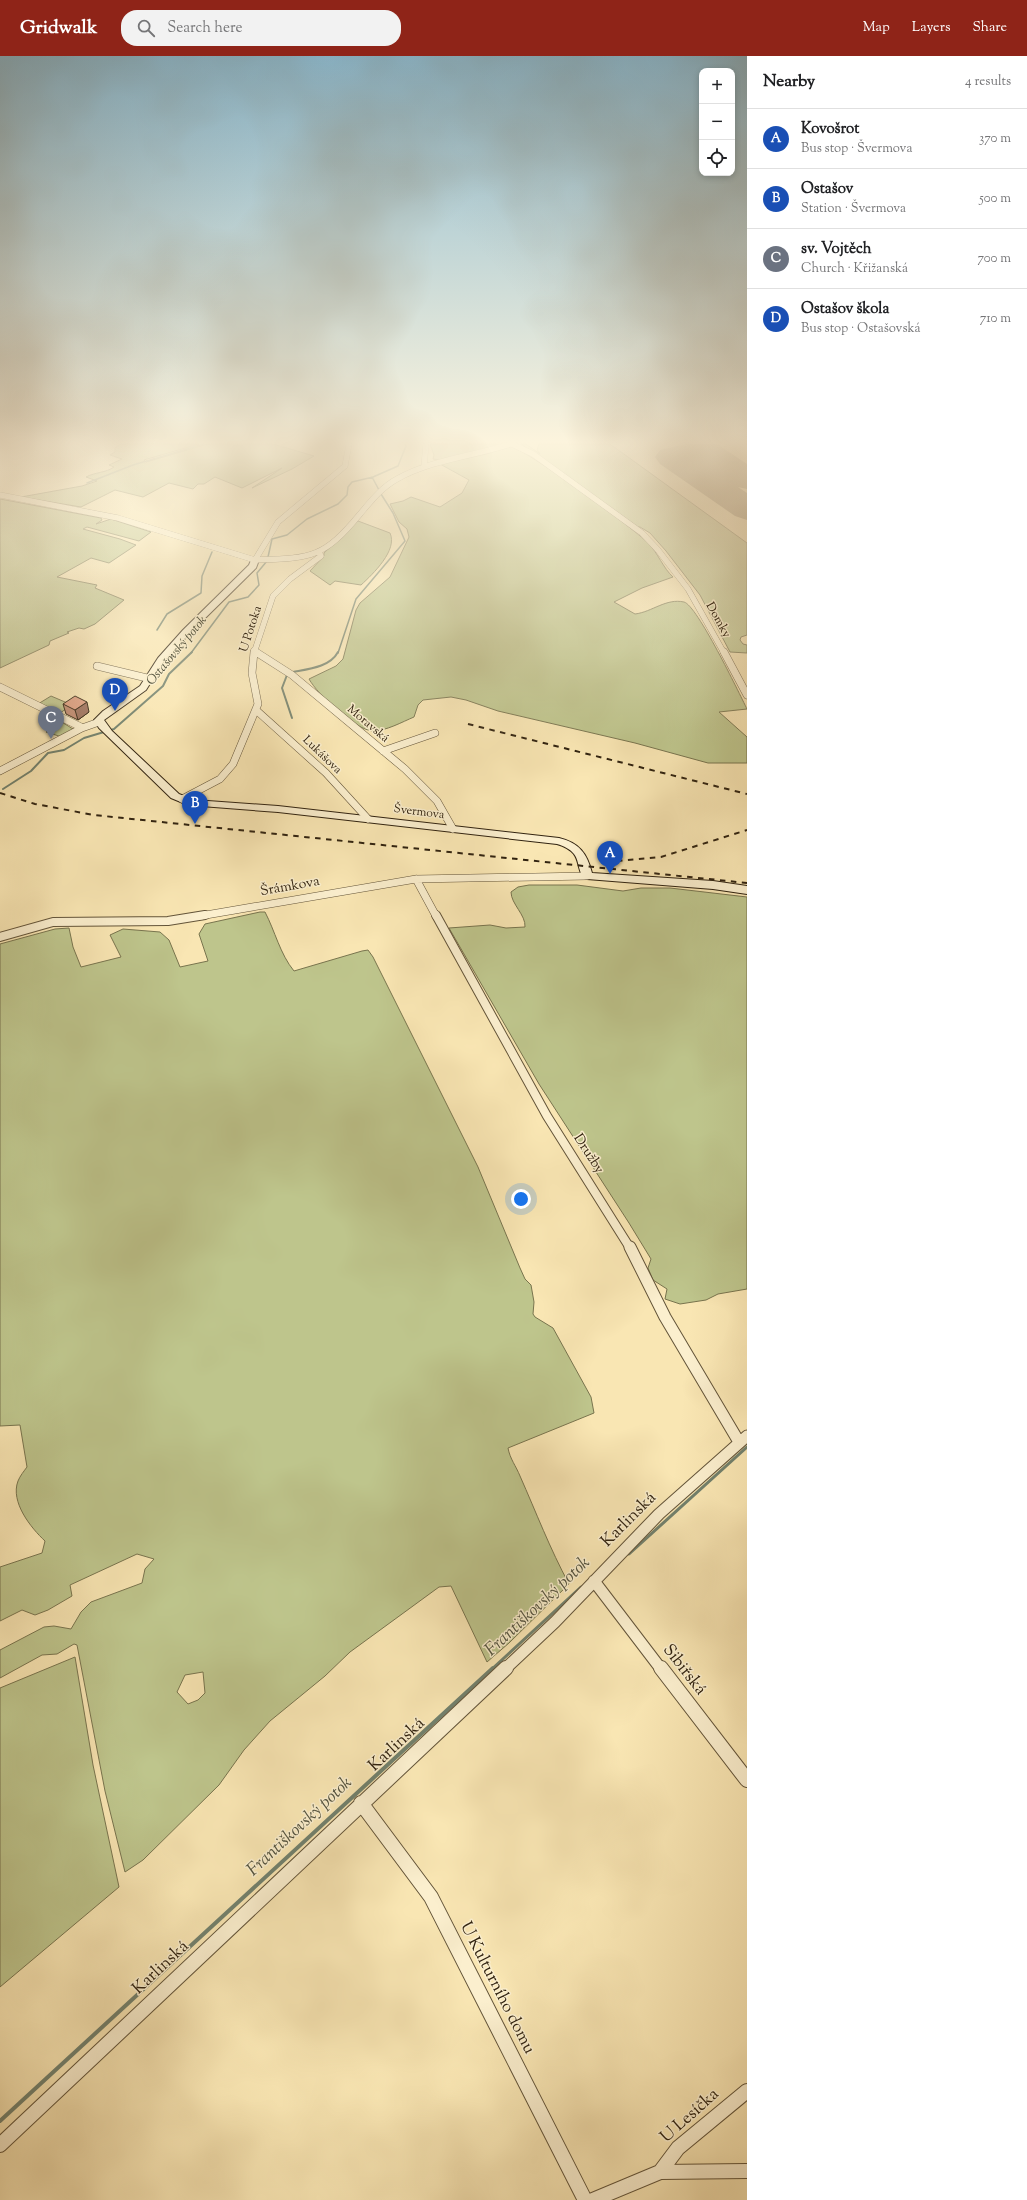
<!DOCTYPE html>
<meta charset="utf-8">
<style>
:root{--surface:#fff;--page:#f2f2f2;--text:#202124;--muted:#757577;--line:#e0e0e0;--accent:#8f2418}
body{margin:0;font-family:"Sorts Mill Goudy",serif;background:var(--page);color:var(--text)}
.controls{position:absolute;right:12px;top:12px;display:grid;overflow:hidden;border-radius:8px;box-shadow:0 2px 6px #0003}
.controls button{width:36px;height:36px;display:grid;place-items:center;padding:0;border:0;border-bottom:1px solid var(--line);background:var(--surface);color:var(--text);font:20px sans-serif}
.you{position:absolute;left:521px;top:1143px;width:14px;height:14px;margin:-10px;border:3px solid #fff;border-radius:50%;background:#1a73e8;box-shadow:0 0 0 6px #1a73e833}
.badge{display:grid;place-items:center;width:26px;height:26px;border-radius:50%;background:var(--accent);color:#fff;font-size:13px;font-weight:700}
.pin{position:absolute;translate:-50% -33px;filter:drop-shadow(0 1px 2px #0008)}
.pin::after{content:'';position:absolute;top:21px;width:14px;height:12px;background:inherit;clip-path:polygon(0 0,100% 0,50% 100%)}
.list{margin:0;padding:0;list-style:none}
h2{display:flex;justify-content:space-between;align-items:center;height:52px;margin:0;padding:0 16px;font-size:17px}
h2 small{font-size:13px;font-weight:400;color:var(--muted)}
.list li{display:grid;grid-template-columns:26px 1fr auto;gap:12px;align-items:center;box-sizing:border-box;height:60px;padding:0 16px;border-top:1px solid var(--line)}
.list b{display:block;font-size:15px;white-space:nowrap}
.list p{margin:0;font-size:13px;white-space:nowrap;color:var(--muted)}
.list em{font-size:13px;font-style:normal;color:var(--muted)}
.icon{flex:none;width:22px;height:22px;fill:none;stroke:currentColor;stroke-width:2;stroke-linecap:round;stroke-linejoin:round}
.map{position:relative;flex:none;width:747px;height:2144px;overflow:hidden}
header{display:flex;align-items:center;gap:24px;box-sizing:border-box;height:56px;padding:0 20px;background:var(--accent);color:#fff}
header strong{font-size:19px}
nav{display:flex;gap:22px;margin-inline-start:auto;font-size:14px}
.search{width:280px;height:36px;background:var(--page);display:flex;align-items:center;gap:10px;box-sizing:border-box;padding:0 14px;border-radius:16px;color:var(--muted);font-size:15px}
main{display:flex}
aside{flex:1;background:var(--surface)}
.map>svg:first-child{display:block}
</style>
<header>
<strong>Gridwalk</strong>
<div class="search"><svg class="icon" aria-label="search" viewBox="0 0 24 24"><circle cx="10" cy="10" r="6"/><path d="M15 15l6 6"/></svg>Search here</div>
<nav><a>Map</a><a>Layers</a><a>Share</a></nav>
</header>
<main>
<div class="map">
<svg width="747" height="2144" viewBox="0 0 747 2144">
<rect width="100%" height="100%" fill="#f9e6b3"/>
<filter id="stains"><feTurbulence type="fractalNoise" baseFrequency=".005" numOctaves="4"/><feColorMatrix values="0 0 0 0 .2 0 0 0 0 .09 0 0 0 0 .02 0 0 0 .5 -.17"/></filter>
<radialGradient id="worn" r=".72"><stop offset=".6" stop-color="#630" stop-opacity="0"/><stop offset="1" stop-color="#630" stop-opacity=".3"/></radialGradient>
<path fill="#bec58c" stroke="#78744e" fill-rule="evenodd" d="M121,388H199L144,404L146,406L208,388H273L314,400L292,413L252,432L282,412L242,432L215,421L204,428H198L193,433L169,427L143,441L115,434L81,451L21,441L82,430L97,425L86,421C95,416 106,417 114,411L109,409L122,403L110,399L115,396V392Z
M430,388H497L501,389L439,404L433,403L434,399Z
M521,388H526L540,398L537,394L539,388H610L747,487V579L741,581L740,584L743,588L747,589V597L730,596L700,539L666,495L650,477L640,471H638Z
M510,391C524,391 633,472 648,487C658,497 663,512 673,521L642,532L614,546L635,558C652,556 666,542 684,546C697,549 739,637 747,653L719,656L747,681V707H708L635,687L498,655L466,644L451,641L423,644L418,649L414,661C402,666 386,675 373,675C355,674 318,639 309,623L336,610L343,603L356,554L360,547L390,521L409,481L407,473L399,466L390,448L403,445L411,441L440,451L462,437L469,424L440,408L486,398Z
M0,443L101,462L102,464L96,468L111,463L151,476L139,485L87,471L83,473L120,483L136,489L109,507L91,502L57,521L97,529L95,532L124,544L95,568L84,573L79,572L67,576L69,577L50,585L49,589L0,612Z
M358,465L390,477C398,494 373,518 361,529L335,525L330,529L310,515L324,500V497Z
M51,640L72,649L60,657L38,648Z
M60,665L73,673L62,681L46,676Z
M529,829H577L623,835L641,832H670L747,841V1233L718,1238L706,1244L680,1248L665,1243L667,1233L653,1224L648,1212L651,1203L629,1167L539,1028L449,872L490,869L506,872L525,871C526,859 511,848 511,836L518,831Z
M260,856H265C275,875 280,898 294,915L362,895L368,894L373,901L478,1111L520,1212L525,1223L531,1229L534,1246L533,1258L535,1261L553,1272L591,1341L594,1357L508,1392C510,1403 516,1410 520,1420C536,1456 550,1493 569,1528L509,1587L487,1606L451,1530L439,1531L350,1596L325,1620L270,1665L244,1694L219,1729L143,1804L125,1816L105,1735L77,1589L74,1588L57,1598L42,1599L0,1622V1594L44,1571L54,1570L71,1573L81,1556L91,1546L142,1527L145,1513L154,1503L137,1498L70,1529L72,1540L48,1554L35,1559L22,1554L0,1565V1511L42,1497L45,1485C31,1472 10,1446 18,1425C20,1420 24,1415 27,1411L20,1369L0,1370V888L55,873L69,872L73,891L81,911L121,901L110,879L123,873L160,876L169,884L180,911L208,905L199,878L205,868ZM203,1616L205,1637L198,1644L188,1648L177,1636L185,1619Z
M75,1601L93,1709L119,1831L0,1931V1632Z"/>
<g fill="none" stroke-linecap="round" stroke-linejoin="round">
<path stroke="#72816d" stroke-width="1.5" d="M372,421L379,434
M87,427L133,409L204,388
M268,501L272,483L287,479L307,463L338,448L347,439L348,431L352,426L373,421L398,410L406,390L405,388
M157,574L167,558L201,537L202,520L212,496
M191,597L229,546L248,541L259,529L257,517L267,505
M338,597L356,543L405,485L393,457L381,438"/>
<path stroke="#72816d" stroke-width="2" d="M293,616C309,613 330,611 338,596
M287,619L282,632L292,662
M3,733L31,715L48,697L64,694L84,682L114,673L163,630L169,618L192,596"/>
<path stroke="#72816d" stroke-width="3" d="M629,1498L747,1391
M492,1613L581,1531"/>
<path stroke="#72816d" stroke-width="4" d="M0,2065L493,1612"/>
<path fill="#958462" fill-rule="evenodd" d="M686,388H717L747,408V433L738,431L747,437V464L735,460L660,408L655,401L660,394Z"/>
<defs>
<path id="street-far4" d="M512,388L533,398L642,477L658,494L688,533L724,597
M424,410L426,388
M0,439L118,462L255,504
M255,504C311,502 323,503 360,458C371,445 382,431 397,423C431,404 473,400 510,388
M255,504L278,466L345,410L349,388
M254,594L258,597
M254,597L273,540L290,523L321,500L319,496"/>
<path id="street-far3" d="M256,596L292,619L405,713L437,745L453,773
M724,596L747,639
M97,610L151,623
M0,631L81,671
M256,654L326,717L368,763
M383,695L435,677
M0,715L82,672L99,666
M182,743L220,723L233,708L258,648L252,617L254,596
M416,823L436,860
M200,860L416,823L587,820"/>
<path id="street-far2" d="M436,859L547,1060L630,1192
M0,881L53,866L168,865L205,859"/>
<path id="street-far1" d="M630,1191L665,1261L739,1386
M594,1525L661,1613
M505,1613L555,1566L659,1458L747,1380"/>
<path id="street" d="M661,1612L747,1724
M361,1747L431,1841L585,2144
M0,2089L506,1612
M660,2116L678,2092L747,2035
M593,2144L660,2116L747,2115"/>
<path id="secondary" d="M252,502L259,504L256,512L189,578L164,605L146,634L104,664L112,675L179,738L194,744L278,750L559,782C579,787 587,797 592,817L713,825L747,830V838L713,833L587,823C578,821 580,805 574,798C570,793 564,790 557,788L278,756L188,749L171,742L99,672L94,664L103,655L140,630L158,602L183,574L249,509Z"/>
</defs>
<use href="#street-far4" stroke="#635439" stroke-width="6"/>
<use href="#street-far3" stroke="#635439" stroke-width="8"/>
<use href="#street-far2" stroke="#635439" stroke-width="10"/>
<use href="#street-far1" stroke="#635439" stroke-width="13"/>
<use href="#street" stroke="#635439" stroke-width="16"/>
<use href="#secondary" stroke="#312310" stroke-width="2"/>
<use href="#street-far4" stroke="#fbefce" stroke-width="5.5"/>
<use href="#street-far3" stroke="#fbefce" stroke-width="7"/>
<use href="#street-far2" stroke="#fbefce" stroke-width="8"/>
<use href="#street-far1" stroke="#fbefce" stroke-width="11"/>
<use href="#street" stroke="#fbefce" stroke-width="14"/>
<use href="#secondary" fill="#fbefce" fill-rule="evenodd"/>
<path stroke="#312310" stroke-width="2" stroke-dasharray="5.5 5.5" stroke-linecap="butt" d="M468,668L747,738
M0,737L35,748L94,759L747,827
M606,806L661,801L747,774"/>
</g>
<path fill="#c08970" stroke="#312310" d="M63,648L89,656L78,664L66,658Z"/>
<path fill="#9c6f5b" stroke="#312310" d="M87,646L89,656L78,664L75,654Z"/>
<path fill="#df9f82" stroke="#312310" d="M75,640L87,646L75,654L63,648Z"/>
<linearGradient id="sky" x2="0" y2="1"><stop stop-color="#8ab9d0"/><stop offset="0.56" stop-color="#fcf4dd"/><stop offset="1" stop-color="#fcf4dd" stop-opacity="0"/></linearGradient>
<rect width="747" height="688" fill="url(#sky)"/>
<g text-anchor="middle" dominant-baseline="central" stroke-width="3" stroke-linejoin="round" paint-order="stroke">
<g font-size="12" fill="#312310" stroke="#fbefce">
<text transform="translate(718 564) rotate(61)">Domky</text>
<text transform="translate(251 573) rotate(-72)">U Potoka</text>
<text transform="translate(368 668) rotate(40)">Moravská</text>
<text transform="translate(322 699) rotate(44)">Lukášova</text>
<text transform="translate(419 756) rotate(7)">Švermova</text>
</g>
<g font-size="13" font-style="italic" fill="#52523e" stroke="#fbefce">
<text transform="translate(177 595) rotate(-50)">Ostašovský potok</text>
</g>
<g font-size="14" fill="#312310" stroke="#fbefce">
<text transform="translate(290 831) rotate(-10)">Šrámkova</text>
<text transform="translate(588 1098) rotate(57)">Družby</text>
</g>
<g font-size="17" fill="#312310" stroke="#fbefce">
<text transform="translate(629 1464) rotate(-45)">Karlinská</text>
<text transform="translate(684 1614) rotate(52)">Sibiřská</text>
<text transform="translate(397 1689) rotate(-43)">Karlinská</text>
<text transform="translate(161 1912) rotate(-43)">Karlinská</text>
<text transform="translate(497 1932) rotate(63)">U Kulturního domu</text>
<text transform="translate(690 2060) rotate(-42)">U Lesíčka</text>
</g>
<g font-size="18" font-style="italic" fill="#52523e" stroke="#fbefce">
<text transform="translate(538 1551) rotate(-43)">Františkovský potok</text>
<text transform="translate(300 1771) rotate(-43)">Františkovský potok</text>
</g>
</g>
<rect width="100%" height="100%" filter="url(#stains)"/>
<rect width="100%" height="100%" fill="url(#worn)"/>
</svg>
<div class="controls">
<button>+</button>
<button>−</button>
<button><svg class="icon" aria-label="locate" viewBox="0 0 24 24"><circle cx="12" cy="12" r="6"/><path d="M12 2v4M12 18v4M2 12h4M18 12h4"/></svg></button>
</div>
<div class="you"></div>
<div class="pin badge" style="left:610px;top:818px;background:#1a4fb4">A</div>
<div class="pin badge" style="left:195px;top:768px;background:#1a4fb4">B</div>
<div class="pin badge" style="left:51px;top:683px;background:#6b7280">C</div>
<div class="pin badge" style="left:115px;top:655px;background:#1a4fb4">D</div>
</div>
<aside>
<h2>Nearby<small>4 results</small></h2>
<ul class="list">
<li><span class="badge" style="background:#1a4fb4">A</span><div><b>Kovošrot</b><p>Bus stop · Švermova</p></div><em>370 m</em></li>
<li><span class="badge" style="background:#1a4fb4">B</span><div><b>Ostašov</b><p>Station · Švermova</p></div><em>500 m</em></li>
<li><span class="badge" style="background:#6b7280">C</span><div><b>sv. Vojtěch</b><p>Church · Křižanská</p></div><em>700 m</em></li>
<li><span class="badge" style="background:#1a4fb4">D</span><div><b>Ostašov škola</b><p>Bus stop · Ostašovská</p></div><em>710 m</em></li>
</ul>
</aside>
</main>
